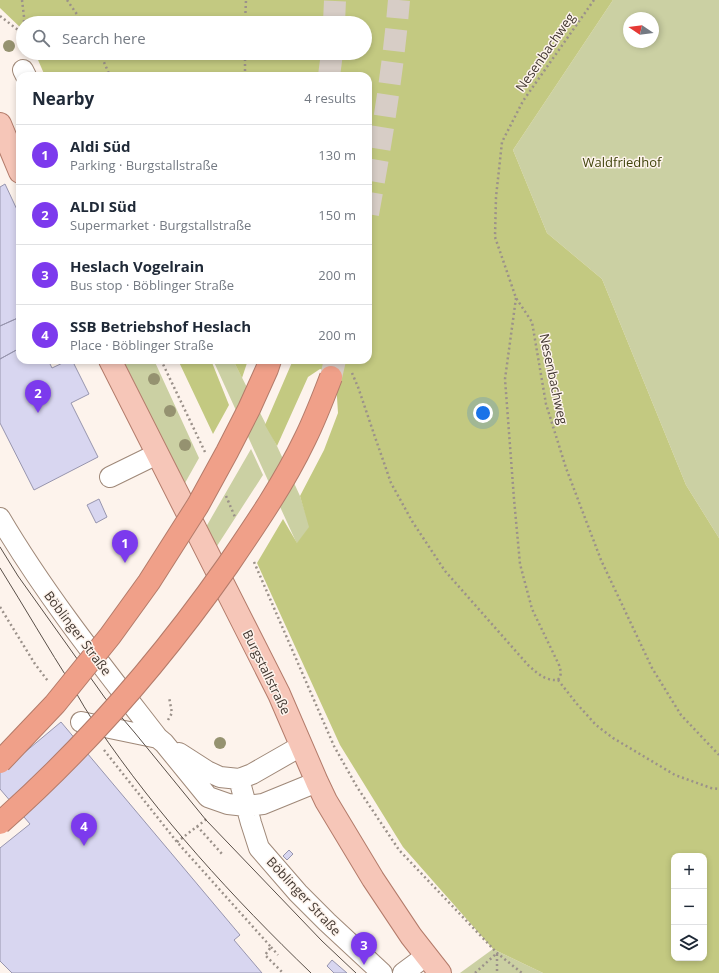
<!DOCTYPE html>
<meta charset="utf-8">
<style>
:root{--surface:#fff;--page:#f6f6f7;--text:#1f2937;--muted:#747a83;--line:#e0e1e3;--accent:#7c3aed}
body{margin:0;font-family:"Open Sans",sans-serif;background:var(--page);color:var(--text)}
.controls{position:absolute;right:12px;bottom:12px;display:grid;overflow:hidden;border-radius:8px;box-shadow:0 2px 6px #0003}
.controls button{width:36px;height:36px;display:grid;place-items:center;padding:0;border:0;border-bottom:1px solid var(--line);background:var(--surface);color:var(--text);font:20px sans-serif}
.compass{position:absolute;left:623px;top:12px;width:36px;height:36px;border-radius:50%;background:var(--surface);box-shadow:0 2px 6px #0003;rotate:283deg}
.you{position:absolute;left:483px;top:413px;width:14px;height:14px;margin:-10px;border:3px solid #fff;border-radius:50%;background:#1a73e8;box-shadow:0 0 0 6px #1a73e833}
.badge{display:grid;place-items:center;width:26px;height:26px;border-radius:50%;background:var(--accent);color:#fff;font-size:13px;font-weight:700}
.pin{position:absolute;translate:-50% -33px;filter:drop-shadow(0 1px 2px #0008)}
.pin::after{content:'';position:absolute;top:21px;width:14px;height:12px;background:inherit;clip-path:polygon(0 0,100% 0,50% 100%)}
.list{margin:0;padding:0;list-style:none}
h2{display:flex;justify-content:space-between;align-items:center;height:52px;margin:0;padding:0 16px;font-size:17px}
h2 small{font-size:13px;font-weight:400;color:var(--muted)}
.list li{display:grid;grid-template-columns:26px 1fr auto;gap:12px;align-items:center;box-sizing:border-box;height:60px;padding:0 16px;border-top:1px solid var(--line)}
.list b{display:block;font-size:15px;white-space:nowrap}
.list p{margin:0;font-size:13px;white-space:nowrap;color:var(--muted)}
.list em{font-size:13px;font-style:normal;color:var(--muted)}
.icon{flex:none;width:22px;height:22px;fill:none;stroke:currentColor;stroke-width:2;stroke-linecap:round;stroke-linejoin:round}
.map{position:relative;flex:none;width:719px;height:973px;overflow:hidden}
.search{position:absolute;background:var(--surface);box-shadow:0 2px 6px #0003;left:16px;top:16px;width:356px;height:44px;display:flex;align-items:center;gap:10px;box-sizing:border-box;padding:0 14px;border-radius:22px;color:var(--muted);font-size:15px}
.panel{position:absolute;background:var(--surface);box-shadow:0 2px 6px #0003;left:16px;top:72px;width:356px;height:292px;border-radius:12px}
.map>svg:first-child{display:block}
</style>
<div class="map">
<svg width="719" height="973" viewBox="0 0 719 973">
<rect width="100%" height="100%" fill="#fdf3ec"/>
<path fill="#cbd0a3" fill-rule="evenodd" d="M613,0H719V538L686,485L602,279L547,233L513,150ZM629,18H653V42H629Z
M123,360H154L199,458L185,483Z
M213,360H233L277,446L300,496L310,527L297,544Z
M251,449L263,475L217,546L206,527Z
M493,949L543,973H460Z"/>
<path fill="#c3c981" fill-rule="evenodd" d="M0,0H613L513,150L547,233L602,279L686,485L719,538V973H543L493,949L403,847L340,745L257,563L283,519L297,543L309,527L300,496L324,450L338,413L336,382L329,372L320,369L308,377L277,446L265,425L293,360H368V76H45L35,53H365V23H23V30L0,8ZM674,856H704V958H674Z
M178,360H211L229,405L213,434Z
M233,360H248L242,378Z"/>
<path fill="#d8d6f0" stroke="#9795ae" d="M5,184L20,216V317L0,326V187Z
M20,317V348L0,359V326Z
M20,348V360H48L52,368L69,360H72L89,394L71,403L98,457L34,490L0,423V359Z
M99,499L107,517L96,523L87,505Z
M61,722L240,935L234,940L262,973H12L0,961V848L30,824L0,789V773Z
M289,850L293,854L287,860L283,856Z
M332,960L347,973H334L327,966Z"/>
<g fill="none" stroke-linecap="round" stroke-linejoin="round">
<path stroke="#d7cdc6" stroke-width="22" stroke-dasharray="22 11" stroke-linecap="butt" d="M334,23L335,0
M329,76L332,53
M368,214C381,143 393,72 399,0
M331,377L335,360"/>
<defs>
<path id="minor" d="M23,70L26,76
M110,477L157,454
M0,518C46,596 103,667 158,738L164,743L208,797L228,804L246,806L263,804L317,782
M81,722L158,738
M179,753L207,771L220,777L239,779L252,774L301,746
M239,779L251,823L259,848L298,893L327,922L382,973
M403,973L426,956"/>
<path id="major" d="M0,124L20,172
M110,360L279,694L317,782L326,801L373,879L411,936L440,973"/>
</defs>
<use href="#minor" stroke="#9f8878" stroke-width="22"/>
<use href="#major" stroke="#b37b6a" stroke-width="24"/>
<path stroke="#9b918a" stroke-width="2.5" stroke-dasharray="2 3" stroke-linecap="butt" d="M22,0L24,17V23
M67,0L83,23
M594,0L523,101L502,142L496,197L495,237L516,298L532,322L546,404L566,468L601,560L652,668L681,715L719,755
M0,16L22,33L23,35
M245,23L246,0
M100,53L110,76
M245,76V53
M161,360L205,452
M352,373L358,387L375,437L391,483L412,521L445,571L528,665C537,673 545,681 558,680C562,674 561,672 559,665L532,609L520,564L514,499L505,379L516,298
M226,496L235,517
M254,562L334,746L357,787L399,850L497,953L522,973
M0,607L35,664L48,681
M558,680L577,704L596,725L613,738L675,775L711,788L719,789
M168,720L172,713L169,697
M104,750L177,842L271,947L265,955L283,973
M197,826L223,855
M177,842L208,818
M271,947L278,955
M497,954V973
M475,973L497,953"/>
<use href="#minor" stroke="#fff" stroke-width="20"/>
<use href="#major" stroke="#f6c6b8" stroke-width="22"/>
<path stroke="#594f48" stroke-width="1" d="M0,547L18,576L105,698L135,733L206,820L322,941L356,973
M0,568C25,608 48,648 73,687C80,700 88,714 97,726C158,816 233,898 311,973"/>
<defs>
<path id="highway-bridge" d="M0,762L55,704L110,636L149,582L198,505L227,452L249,409L267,369L270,360
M0,823C86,747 162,659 228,565C256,524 284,483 305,439C315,419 323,398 331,377"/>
</defs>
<use href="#highway-bridge" stroke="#b37b6a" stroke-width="24" stroke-linecap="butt"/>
<use href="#highway-bridge" stroke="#f0a089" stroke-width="22"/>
</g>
<g fill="#959270">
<circle cx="9" cy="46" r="6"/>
<circle cx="154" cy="379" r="6"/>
<circle cx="170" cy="411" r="6"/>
<circle cx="185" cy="445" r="6"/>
<circle cx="220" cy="743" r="6"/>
</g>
<g text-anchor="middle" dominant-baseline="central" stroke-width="3" stroke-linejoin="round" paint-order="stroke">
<g font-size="13" fill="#413730" stroke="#fdf3ec">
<text transform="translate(545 52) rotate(-55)">Nesenbachweg</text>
<text transform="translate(554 379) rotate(78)">Nesenbachweg</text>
<text transform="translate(78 633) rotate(53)">Böblinger Straße</text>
<text transform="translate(267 672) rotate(64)">Burgstallstraße</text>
<text transform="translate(304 896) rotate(47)">Böblinger Straße</text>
</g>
<g font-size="13" fill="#40430b" stroke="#fdf3ec">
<text x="622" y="162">Waldfriedhof</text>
</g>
</g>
</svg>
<div class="controls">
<button>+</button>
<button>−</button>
<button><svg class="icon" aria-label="layers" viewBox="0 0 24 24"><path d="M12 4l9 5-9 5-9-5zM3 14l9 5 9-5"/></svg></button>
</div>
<svg class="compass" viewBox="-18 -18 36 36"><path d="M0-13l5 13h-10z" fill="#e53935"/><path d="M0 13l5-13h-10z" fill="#747a83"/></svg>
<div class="you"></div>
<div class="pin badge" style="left:125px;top:563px">1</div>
<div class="pin badge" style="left:38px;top:413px">2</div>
<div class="pin badge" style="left:364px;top:965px">3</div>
<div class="pin badge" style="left:84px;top:846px">4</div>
<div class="search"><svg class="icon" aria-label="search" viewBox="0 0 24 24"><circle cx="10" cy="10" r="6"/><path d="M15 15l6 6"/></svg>Search here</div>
<section class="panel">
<h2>Nearby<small>4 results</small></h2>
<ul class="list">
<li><span class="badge">1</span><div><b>Aldi Süd</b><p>Parking · Burgstallstraße</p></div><em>130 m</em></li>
<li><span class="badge">2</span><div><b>ALDI Süd</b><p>Supermarket · Burgstallstraße</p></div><em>150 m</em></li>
<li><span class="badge">3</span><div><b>Heslach Vogelrain</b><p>Bus stop · Böblinger Straße</p></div><em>200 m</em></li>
<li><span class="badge">4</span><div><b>SSB Betriebshof Heslach</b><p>Place · Böblinger Straße</p></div><em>200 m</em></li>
</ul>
</section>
</div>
